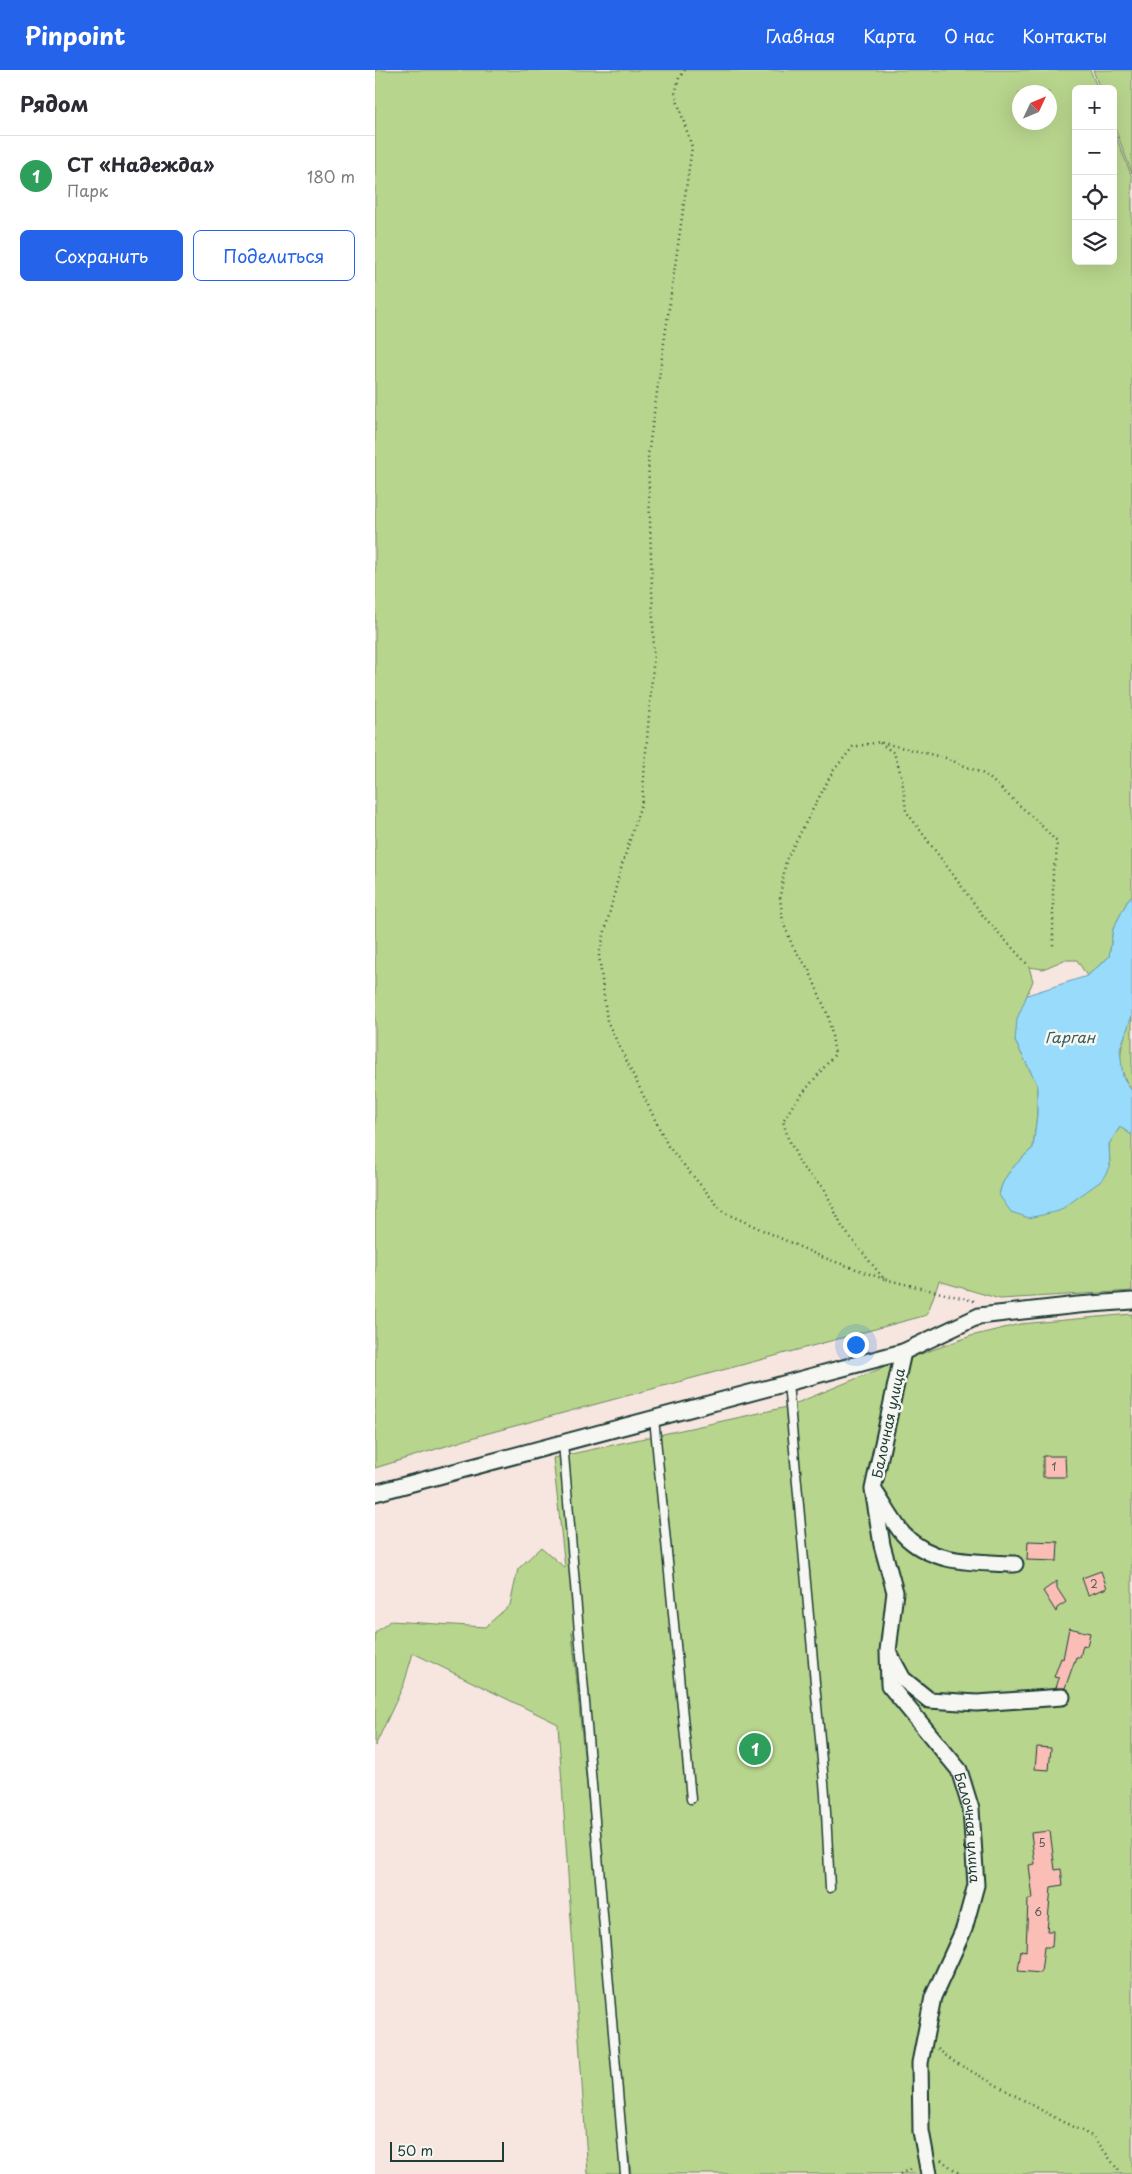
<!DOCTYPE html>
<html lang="ru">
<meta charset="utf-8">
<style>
:root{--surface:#fff;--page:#f7f7f7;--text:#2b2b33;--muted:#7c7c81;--line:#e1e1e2;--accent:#2563eb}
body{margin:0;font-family:"Playpen Sans",sans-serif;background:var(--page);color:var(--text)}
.controls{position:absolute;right:15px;top:15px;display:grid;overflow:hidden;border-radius:8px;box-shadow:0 5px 20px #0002}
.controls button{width:45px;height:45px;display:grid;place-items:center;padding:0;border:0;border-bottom:1px solid var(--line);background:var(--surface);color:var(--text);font:25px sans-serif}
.compass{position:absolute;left:637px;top:15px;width:45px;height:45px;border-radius:50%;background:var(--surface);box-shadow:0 5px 20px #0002;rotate:46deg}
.scale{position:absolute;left:15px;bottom:12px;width:114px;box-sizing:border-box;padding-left:5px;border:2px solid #1f3d34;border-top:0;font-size:14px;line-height:18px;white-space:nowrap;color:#1f3d34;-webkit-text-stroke:4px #f6f6f2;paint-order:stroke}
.you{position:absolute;left:480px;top:1274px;width:18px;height:18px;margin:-12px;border:4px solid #fff;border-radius:50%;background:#1a73e8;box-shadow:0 0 0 8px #1a73e833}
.badge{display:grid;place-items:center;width:32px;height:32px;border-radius:50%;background:var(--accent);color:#fff;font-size:16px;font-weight:700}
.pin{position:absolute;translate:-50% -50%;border:2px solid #fff;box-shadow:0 1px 5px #0006}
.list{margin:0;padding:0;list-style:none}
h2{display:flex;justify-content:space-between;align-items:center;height:65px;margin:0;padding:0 20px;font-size:21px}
h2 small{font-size:16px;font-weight:400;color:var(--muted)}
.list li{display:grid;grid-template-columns:32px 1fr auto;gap:15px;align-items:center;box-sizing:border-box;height:80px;padding:0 20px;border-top:1px solid var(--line)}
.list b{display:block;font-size:19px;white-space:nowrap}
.list p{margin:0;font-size:16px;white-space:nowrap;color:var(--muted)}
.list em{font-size:16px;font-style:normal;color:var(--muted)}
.actions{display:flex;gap:10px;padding:15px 20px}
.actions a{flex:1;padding:11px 0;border:1px solid var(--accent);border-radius:8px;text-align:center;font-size:18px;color:var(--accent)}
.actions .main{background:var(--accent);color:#fff}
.icon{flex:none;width:28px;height:28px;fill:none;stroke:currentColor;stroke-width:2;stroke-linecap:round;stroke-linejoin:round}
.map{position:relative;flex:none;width:757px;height:2104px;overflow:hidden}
header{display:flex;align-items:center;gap:30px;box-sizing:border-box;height:70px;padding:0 25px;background:var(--accent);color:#fff}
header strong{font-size:24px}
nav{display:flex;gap:28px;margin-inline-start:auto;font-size:18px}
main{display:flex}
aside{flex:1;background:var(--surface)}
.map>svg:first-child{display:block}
</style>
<header>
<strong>Pinpoint</strong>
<nav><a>Главная</a><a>Карта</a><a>О нас</a><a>Контакты</a></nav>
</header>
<main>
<aside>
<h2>Рядом<small></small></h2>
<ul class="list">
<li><span class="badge" style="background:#2e9e5b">1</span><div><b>СТ «Надежда»</b><p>Парк</p></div><em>180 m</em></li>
</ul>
<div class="actions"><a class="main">Сохранить</a><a>Поделиться</a></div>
</aside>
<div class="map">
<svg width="757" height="2104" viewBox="0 0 757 2104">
<rect width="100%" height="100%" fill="#f7e5e0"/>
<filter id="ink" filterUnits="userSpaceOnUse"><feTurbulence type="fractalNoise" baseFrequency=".02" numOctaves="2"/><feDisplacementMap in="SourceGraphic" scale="10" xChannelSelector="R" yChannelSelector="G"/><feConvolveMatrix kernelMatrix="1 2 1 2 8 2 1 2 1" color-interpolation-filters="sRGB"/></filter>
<g filter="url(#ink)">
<path fill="#b8d58d" stroke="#6c8960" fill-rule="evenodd" d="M0,0H715L723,19H701V191H738V59L757,107V826L754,828L738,859L734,887L712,906L702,890H689L668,899L654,897L658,911L652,925L640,971L662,1014V1044L658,1078C643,1092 628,1104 624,1125L735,1097L734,1074L745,1057L757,1065V1221L625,1229L564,1211L552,1245L110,1364L0,1398ZM644,22H674V52H644Z
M718,0H757V103L738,53V19H725Z
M757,946V1021C738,993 746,976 757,946Z
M757,1244V2104H256L197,1562L249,2104H213L183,1654L38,1583L29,1614L0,1676V1563L15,1551L110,1557L135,1535L143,1499L166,1477L190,1498L178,1388L412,1337L507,1298L596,1266L645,1254Z"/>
<path fill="#99dbfb" stroke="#689cab" d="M757,826V946L745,979L748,1007L757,1021V1065L745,1057L734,1074L735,1097L726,1111L684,1141L654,1148L636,1142L624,1125C628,1104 643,1092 658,1078L662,1044V1014L640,971L642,949L652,925L712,906L734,887L738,859L754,828Z"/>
<path fill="#fabeb7" stroke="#1f3d34" d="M668,1386H690L691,1407H668Z
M653,1471L683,1472L682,1491L652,1490Z
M726,1501L732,1518L713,1525L707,1508Z
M682,1511V1518L691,1532L682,1538L681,1542L668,1521Z
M694,1558L715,1563L712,1576L708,1575L705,1587H701L690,1618H681L684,1608L679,1607L686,1588L688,1589Z
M662,1677L676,1678L674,1700L660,1699Z
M675,1761L680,1800L686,1799L688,1815L676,1817L672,1861H678L677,1877H669L666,1903L643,1901L646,1880L651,1881L653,1829H658L654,1795L660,1794L656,1763Z"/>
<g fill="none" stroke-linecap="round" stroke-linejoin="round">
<defs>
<path id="lane" d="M413,1313L450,1724L455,1818
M279,1348L316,1729
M188,1373L250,2104"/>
<g id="street">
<path id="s1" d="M528,1282L498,1419L507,1475L520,1522L513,1581L514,1615L584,1700L596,1739L601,1815L589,1859L558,1927L545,1993L546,2061L554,2104"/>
<path d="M500,1422C509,1435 518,1452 528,1464C557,1495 601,1492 640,1494"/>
<path d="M0,1423L528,1282L604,1246L703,1235L757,1231"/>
<path d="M515,1585L528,1609L554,1630L602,1633L687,1627"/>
</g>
</defs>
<use href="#lane" stroke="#1f3d34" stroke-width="11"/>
<use href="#street" stroke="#1f3d34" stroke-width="19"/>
<path stroke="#1f3d34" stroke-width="2.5" stroke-dasharray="1 4" stroke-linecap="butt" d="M310,0L304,8L300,24L317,77L273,385L279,584L267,731L244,805L224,885L232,951L293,1076L348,1142L447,1187L509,1209
M505,673L519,683L527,708L531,741L609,847L654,896
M599,1231L509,1209L467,1157L449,1118L427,1097L413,1068L408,1051L418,1035L460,984L454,948L434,900L418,877L408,852L405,827L411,790L458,701L478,677L504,672L571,688L611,705L664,753L682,772L681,791L678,798V878
M563,1979L576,1990L688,2052L719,2067L746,2104
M566,2090L585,2104
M525,2104L537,2098"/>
<use href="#lane" stroke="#f6f6f2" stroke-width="8"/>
<use href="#street" stroke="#f6f6f2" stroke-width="15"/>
</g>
</g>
<g text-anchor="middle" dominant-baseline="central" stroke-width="5" stroke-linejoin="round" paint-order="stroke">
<g font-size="11" fill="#565d55">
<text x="679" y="1396">1</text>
<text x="719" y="1513">2</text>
<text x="667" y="1772">5</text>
<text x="663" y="1841">6</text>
</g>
<g font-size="14" fill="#1f3d34" stroke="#f6f6f2">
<text transform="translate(513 1353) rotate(-78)">Балочная улица</text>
<text stroke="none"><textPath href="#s1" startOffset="508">Балочная улица</textPath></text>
</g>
<g font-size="15" font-style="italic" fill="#375d5c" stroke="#f6f6f2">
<text x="695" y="966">Гарган</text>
</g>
</g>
</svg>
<div class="controls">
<button>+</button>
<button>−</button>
<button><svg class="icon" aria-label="locate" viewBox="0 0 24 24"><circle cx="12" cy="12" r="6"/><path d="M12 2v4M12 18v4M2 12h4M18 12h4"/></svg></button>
<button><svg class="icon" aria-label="layers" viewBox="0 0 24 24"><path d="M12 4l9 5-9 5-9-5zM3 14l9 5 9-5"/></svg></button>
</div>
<svg class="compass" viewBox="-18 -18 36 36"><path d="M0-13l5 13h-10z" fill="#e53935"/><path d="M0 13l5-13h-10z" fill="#7c7c81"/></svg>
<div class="scale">50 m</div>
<div class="you"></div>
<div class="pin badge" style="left:380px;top:1679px;background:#2e9e5b">1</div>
</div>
</main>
